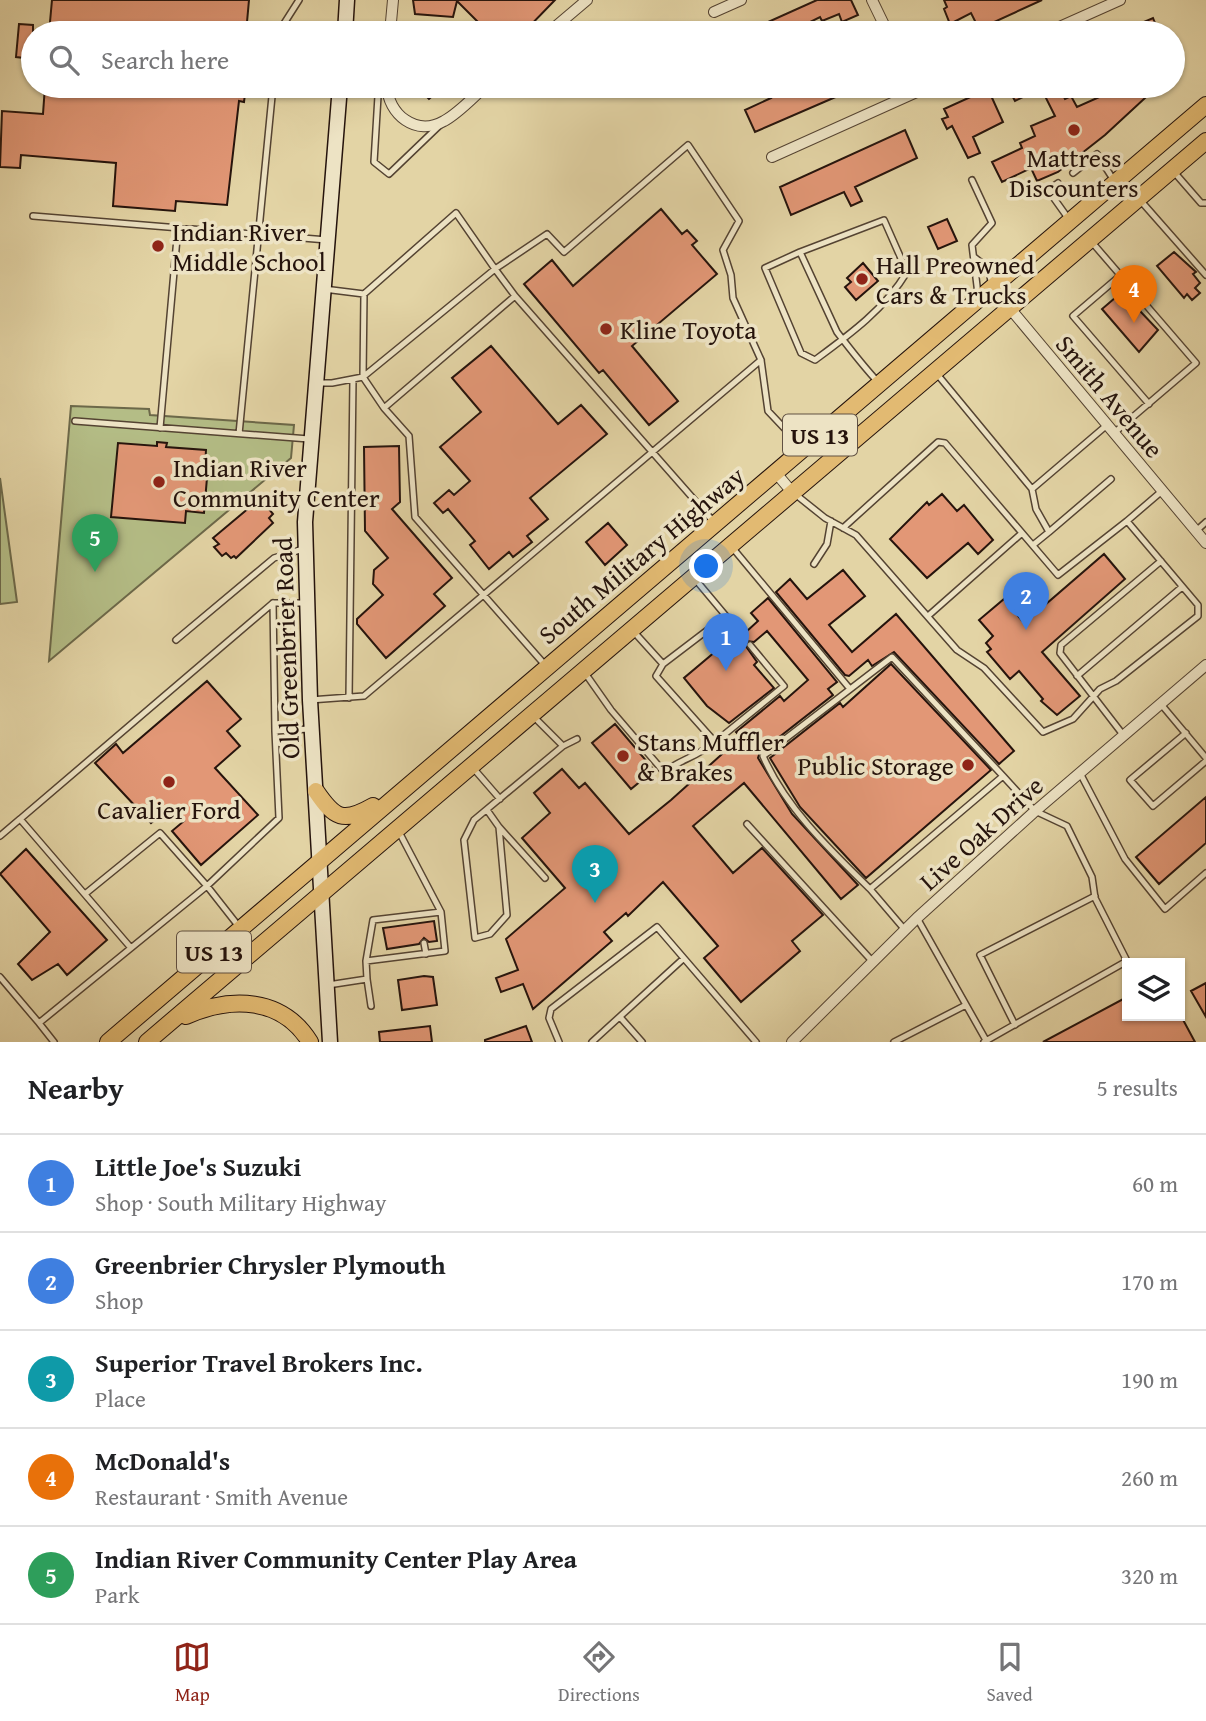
<!DOCTYPE html>
<meta charset="utf-8">
<style>
:root{--surface:#fff;--page:#f2f2f2;--text:#202124;--muted:#757577;--line:#e0e0e0;--accent:#8f2418}
body{margin:0;font-family:"Gentium Book Plus",serif;background:var(--page);color:var(--text)}
.controls{position:absolute;right:21px;bottom:21px;display:grid;overflow:hidden;border-radius:0px;box-shadow:0 2px 5px #0004}
.controls button{width:63px;height:63px;display:grid;place-items:center;padding:0;border:0;border-bottom:2px solid var(--line);background:var(--surface);color:var(--text);font:35px sans-serif}
.you{position:absolute;left:707px;top:567px;width:24px;height:24px;margin:-18px;border:5px solid #fff;border-radius:50%;background:#1a73e8;box-shadow:0 0 0 10px #1a73e833}
.badge{display:grid;place-items:center;width:46px;height:46px;border-radius:50%;background:var(--accent);color:#fff;font-size:23px;font-weight:700}
.pin{position:absolute;translate:-50% -58px;filter:drop-shadow(0 2px 4px #0008)}
.pin::after{content:'';position:absolute;top:37px;width:24px;height:21px;background:inherit;clip-path:polygon(0 0,100% 0,50% 100%)}
.list{margin:0;padding:0;list-style:none}
h2{display:flex;justify-content:space-between;align-items:center;height:91px;margin:0;padding:0 28px;font-size:30px}
h2 small{font-size:23px;font-weight:400;color:var(--muted)}
.list li{display:grid;grid-template-columns:46px 1fr auto;gap:21px;align-items:center;box-sizing:border-box;height:98px;padding:0 28px;border-top:2px solid var(--line)}
.list b{display:block;font-size:26px;white-space:nowrap}
.list p{margin:0;font-size:23px;white-space:nowrap;color:var(--muted)}
.list em{font-size:23px;font-style:normal;color:var(--muted)}
.icon{flex:none;width:38px;height:38px;fill:none;stroke:currentColor;stroke-width:2;stroke-linecap:round;stroke-linejoin:round}
.map{position:relative;flex:none;width:1206px;height:1042px;overflow:hidden}
.search{position:absolute;background:var(--surface);box-shadow:0 2px 5px #0004;left:21px;right:21px;top:21px;height:77px;display:flex;align-items:center;gap:18px;box-sizing:border-box;padding:0 24px;border-radius:38px;color:var(--muted);font-size:26px}
.sheet{height:581px;background:var(--surface)}
nav{display:flex;justify-content:space-around;align-items:center;box-sizing:border-box;height:98px;border-top:2px solid var(--line);background:var(--surface);font-size:19px;color:var(--muted)}
nav a{display:grid;justify-items:center;gap:4px}
nav .on{color:var(--accent)}
.map>svg:first-child{display:block}
</style>
<div class="map">
<svg width="1206" height="1042" viewBox="0 0 1206 1042">
<rect width="100%" height="100%" fill="#e3d4a5"/>
<filter id="stains"><feTurbulence type="fractalNoise" baseFrequency=".00286" numOctaves="4"/><feColorMatrix values="0 0 0 0 .2 0 0 0 0 .09 0 0 0 0 .02 0 0 0 .5 -.17"/></filter>
<radialGradient id="worn" r=".72"><stop offset=".6" stop-color="#630" stop-opacity="0"/><stop offset="1" stop-color="#630" stop-opacity=".3"/></radialGradient>
<path fill="#b4bd86" stroke="#6c6849" stroke-width="2" d="M71,406L149,409L150,415L294,425L291,458L49,661Z
M0,478L17,602L0,604Z"/>
<path fill="#e29776" stroke="#25130c" stroke-width="2" d="M52,0H249L246,33H49Z
M413,0H555L523,33H489L457,1L453,17L415,14Z
M817,0H851L858,15L842,22L839,14L822,21L820,17L788,33H773L768,22Z
M944,0H1042L979,29L971,13L950,24L944,9L947,7Z
M1153,18L1159,33H1121L1137,25Z
M19,24L33,25V59L16,57Z
M45,86H246L244,102L239,101L227,205L176,201L175,211L113,206L116,163L21,155L20,168L0,167L2,111L43,114Z
M416,86H444L429,99Z
M797,86H861L755,132L745,110L771,98L769,95Z
M1007,86H1058L1065,99L1071,96L1077,107L1124,86H1158L1105,135L1058,172L1037,181L1031,168L1002,182L992,162L1022,148L1020,143L1035,136L1031,126L1055,116L1041,88L1015,101Z
M988,89L1003,122L973,137L980,153L968,158L952,126L947,129L942,119L948,117L944,109Z
M905,130L917,158L855,187L862,201L851,206L844,192L791,215L780,187Z
M661,209L682,234L687,230L697,241L692,245L717,274L632,346L678,401L649,425L603,370L599,373L524,284L552,260L573,286Z
M947,219L957,241L938,249L928,227Z
M1174,252L1196,272L1193,274L1200,283L1195,288L1200,293L1192,300L1187,294L1184,298L1157,266Z
M863,263L878,281L856,300L845,287L851,282L847,278Z
M1122,292L1158,330L1139,352L1102,309Z
M491,346L558,424L581,405L607,434L530,498L548,519L527,536L532,542L513,557L509,552L489,569L470,545L475,541L448,509L443,513L434,503L449,490L454,495L470,481L440,447L481,412L452,378Z
M157,442L167,443L166,447L206,450L205,466H208L204,513L186,511L185,523L111,517L118,443L157,446Z
M399,446L400,502L392,509L452,578L434,594L445,606L386,658L357,624V619L383,595L373,584L374,570L388,558L365,531L364,447Z
M942,494L957,511L964,505L993,540L978,554L968,543L927,578L890,539L927,502L929,505Z
M256,502L260,507L264,503L273,514L269,518L273,523L236,558L234,556L231,558L226,553L222,556L214,547L219,544L213,538Z
M608,523L627,545L605,565L586,542Z
M1104,554L1125,579L1042,652L1080,696L1057,715L1041,701L1043,699L1019,671L1010,679L987,652L991,649L986,643L993,636L979,620L1004,599L1024,623Z
M843,570L865,596L829,625L852,652L896,614L1014,751L999,764L894,652L872,666L868,660L849,676L845,675L776,592L790,579L807,599Z
M768,598L837,682L828,689L833,695L760,752L758,758L792,814L858,885L841,899L744,783L693,826L733,873L762,848L823,915L792,941L800,951L741,1002L704,958L718,946L663,882L628,916L626,913L604,932L612,941L533,1009L523,984L501,992L496,978L518,970L506,939L565,888L522,838L550,813L534,793L562,769L579,788L585,783L629,834L671,800L741,737L736,732L780,696L784,701L808,680L767,631L754,642L747,641L745,645L757,662L754,665L774,688L729,723L707,706L684,678L735,635L741,640L746,639V632L758,621L751,613Z
M891,664L991,770L866,878L800,807L770,758L840,703L843,707Z
M207,681L241,719L227,731L240,746L215,768L258,815L201,865L172,831L184,821L171,806L151,823L95,763L116,744L123,753Z
M615,724L654,770L631,789L592,743Z
M1206,797V843L1159,884L1136,857Z
M26,849L107,940L67,975L58,964L32,980L18,964L50,932L0,874Z
M434,921L437,941L429,942L424,938L419,944L387,949L383,928Z
M424,976L433,977L437,1005L402,1010L398,980Z
M1206,983V1017L1191,991Z
M1127,997V1016H1181L1195,1042H1043Z
M430,1026L432,1042H380L379,1032Z
M526,1026L532,1042H485V1040Z"/>
<g fill="none" stroke-linecap="round" stroke-linejoin="round">
<defs>
<path id="lane" d="M278,33L299,0
M387,86L378,96L374,162L389,174L440,125
M1174,172L1201,203H1206
M1073,173L1097,154L1113,179
M972,180L992,223L972,245L978,294
M1058,183L1048,190L1068,218
M1140,200L1206,275
M33,216L327,240
M1090,240L1196,363L1114,433
M800,252L765,268L801,353L815,360C849,335 885,309 907,272L884,220L800,252L837,332C850,349 863,366 878,382
M974,257L988,268L992,285
M1121,275L1073,316L1149,404
M324,289L364,294L456,213L495,269L547,234L564,252L688,145L739,221L723,250L731,275L733,298L761,360L768,411L802,447
M937,374L1032,489L1036,509L1049,532L1111,479
M363,377L495,269L515,296
M363,377L364,294
M316,383H332L363,377L384,408
M75,421L309,439
M160,428L178,227
M239,434L273,86
M1032,489L1107,425
M795,494L825,518L856,535L957,650L984,668L1043,732L1073,719L1100,689L1116,681L1198,616V605L1127,521L1058,575L945,443L938,442L843,528
M1127,521L1162,491
M1196,531L1206,522
M1033,545L1049,532
M731,546L850,689
M814,564L827,544L831,521
M726,616L742,635
M928,616L1022,533
M634,632L663,664L726,616L695,579
M176,640L274,558L303,549
M663,664L656,676L715,742L784,686L750,645
M545,665L415,517L409,436L384,408L515,296L713,521
M585,673L611,710L664,772C681,759 697,757 715,742
M1077,676L1182,587
M349,698L353,379
M310,700L364,696L761,360
M1160,703L1206,758
M533,716L563,746
M275,731L273,603H306
M1186,733L1130,780L1153,806L1206,761
M1124,736L1060,653L1061,645L1161,561
M474,769L500,799
M1080,773L1125,859L1165,909L1206,873
M487,810L499,827L507,915L490,934L475,938L464,840L474,820L563,746L577,739
M19,820L273,603
M747,824L873,962
M499,827L545,878
M0,836L20,819L131,948
M870,889C830,850 785,807 763,756L892,657L1003,776
M85,894L160,833L207,886L279,818L275,731L309,729
M917,918L987,1042
M905,930L870,889L1003,776L1035,811L1067,826L1092,877L1095,898L1127,961L984,1042
M424,943L426,954
M366,961L373,920L441,912
M0,977L39,1023
M367,979L371,1006
M328,985L367,979L366,961L445,951L441,912L398,830
M620,1017L642,1042
M1015,1025L980,955L1095,896
M54,1042L39,1023L207,886L240,928
M559,1042L549,1018L551,1009L657,927L756,1042
M592,1042L683,959
M894,1042L966,1005"/>
<path id="street" d="M872,0L888,33
M714,12L741,0
M390,33L393,0
M548,33L587,0
M1046,33L1120,0
M387,86C388,114 416,137 444,121C459,113 473,97 486,86
M772,157L930,86
M993,288L1206,543
M776,473L792,492
M792,1042L917,918L1033,813L1206,665"/>
<path id="secondary" d="M345,33L347,0
M330,1042L310,700L305,522L340,86"/>
<path id="primary" d="M316,791C335,819 343,823 373,806
M186,1016C231,996 282,997 310,1042
M108,1042L1206,105
M147,1042L1206,141"/>
</defs>
<use href="#lane" stroke="#544332" stroke-width="8"/>
<use href="#street" stroke="#544332" stroke-width="12"/>
<use href="#secondary" stroke="#25130c" stroke-width="17"/>
<use href="#primary" stroke="#25130c" stroke-width="18"/>
<use href="#lane" stroke="#ede3c4" stroke-width="5"/>
<use href="#street" stroke="#ede3c4" stroke-width="10"/>
<use href="#secondary" stroke="#ede3c4" stroke-width="14"/>
<use href="#primary" stroke="#e2ba72" stroke-width="16"/>
</g>
<g fill="#8f2418" stroke="#ede3c4" stroke-width="2.5">
<circle cx="1074" cy="130" r="7"/>
<circle cx="158" cy="246" r="7"/>
<circle cx="862" cy="279" r="7"/>
<circle cx="606" cy="329" r="7"/>
<circle cx="159" cy="482" r="7"/>
<circle cx="623" cy="756" r="7"/>
<circle cx="968" cy="765" r="7"/>
<circle cx="169" cy="782" r="7"/>
</g>
<g text-anchor="middle" dominant-baseline="central" stroke-width="7" stroke-linejoin="round" paint-order="stroke">
<g fill="#ede3c4" stroke="#615143" stroke-width="2">
<rect x="783" y="414.5" width="74" height="41" rx="5"/>
<rect x="177" y="931.5" width="74" height="41" rx="5"/>
</g>
<g font-size="24" font-weight="bold" fill="#25130c">
<text x="820" y="435">US 13</text>
<text x="214" y="952">US 13</text>
</g>
<g font-size="26" fill="#25130c" stroke="#ede3c4" text-anchor="start">
<text x="1074" y="157" text-anchor="middle">Mattress<tspan x="1074" dy="30">Discounters</tspan></text>
<text x="172" y="231">Indian River<tspan x="172" dy="30">Middle School</tspan></text>
<text x="876" y="264">Hall Preowned<tspan x="876" dy="30">Cars &amp; Trucks</tspan></text>
<text x="620" y="329">Kline Toyota</text>
<text x="173" y="467">Indian River<tspan x="173" dy="30">Community Center</tspan></text>
<text x="637" y="741">Stans Muffler<tspan x="637" dy="30">&amp; Brakes</tspan></text>
<text x="954" y="765" text-anchor="end">Public Storage</text>
<text x="169" y="809" text-anchor="middle">Cavalier Ford</text>
</g>
<g font-size="26" fill="#25130c" stroke="#ede3c4">
<text transform="translate(1110 396) rotate(50)">Smith Avenue</text>
<text transform="translate(641 555) rotate(-40)">South Military Highway</text>
<text transform="translate(286 648) rotate(-92)">Old Greenbrier Road</text>
<text transform="translate(981 833) rotate(-42)">Live Oak Drive</text>
</g>
</g>
<rect width="100%" height="100%" filter="url(#stains)"/>
<rect width="100%" height="100%" fill="url(#worn)"/>
</svg>
<div class="controls">
<button><svg class="icon" aria-label="layers" viewBox="0 0 24 24"><path d="M12 4l9 5-9 5-9-5zM3 14l9 5 9-5"/></svg></button>
</div>
<div class="you"></div>
<div class="pin badge" style="left:726px;top:671px;background:#3f7fe0">1</div>
<div class="pin badge" style="left:1026px;top:630px;background:#3f7fe0">2</div>
<div class="pin badge" style="left:595px;top:903px;background:#0f9aa8">3</div>
<div class="pin badge" style="left:1134px;top:323px;background:#e8710a">4</div>
<div class="pin badge" style="left:95px;top:572px;background:#2e9e5b">5</div>
<div class="search"><svg class="icon" aria-label="search" viewBox="0 0 24 24"><circle cx="10" cy="10" r="6"/><path d="M15 15l6 6"/></svg>Search here</div>
</div>
<section class="sheet">
<h2>Nearby<small>5 results</small></h2>
<ul class="list">
<li><span class="badge" style="background:#3f7fe0">1</span><div><b>Little Joe's Suzuki</b><p>Shop · South Military Highway</p></div><em>60 m</em></li>
<li><span class="badge" style="background:#3f7fe0">2</span><div><b>Greenbrier Chrysler Plymouth</b><p>Shop</p></div><em>170 m</em></li>
<li><span class="badge" style="background:#0f9aa8">3</span><div><b>Superior Travel Brokers Inc.</b><p>Place</p></div><em>190 m</em></li>
<li><span class="badge" style="background:#e8710a">4</span><div><b>McDonald's</b><p>Restaurant · Smith Avenue</p></div><em>260 m</em></li>
<li><span class="badge" style="background:#2e9e5b">5</span><div><b>Indian River Community Center Play Area</b><p>Park</p></div><em>320 m</em></li>
</ul>
</section>
<nav>
<a class="on"><svg class="icon" aria-label="map" viewBox="0 0 24 24"><path d="M3 6l6-2 6 2 6-2v14l-6 2-6-2-6 2zM9 4v14M15 6v14"/></svg>Map</a>
<a><svg class="icon" aria-label="directions" viewBox="0 0 24 24"><path d="M12 3l9 9-9 9-9-9zM9 14v-3h6M13 9l2 2-2 2"/></svg>Directions</a>
<a><svg class="icon" aria-label="saved" viewBox="0 0 24 24"><path d="M7 4h10v16l-5-4-5 4z"/></svg>Saved</a>
</nav>
